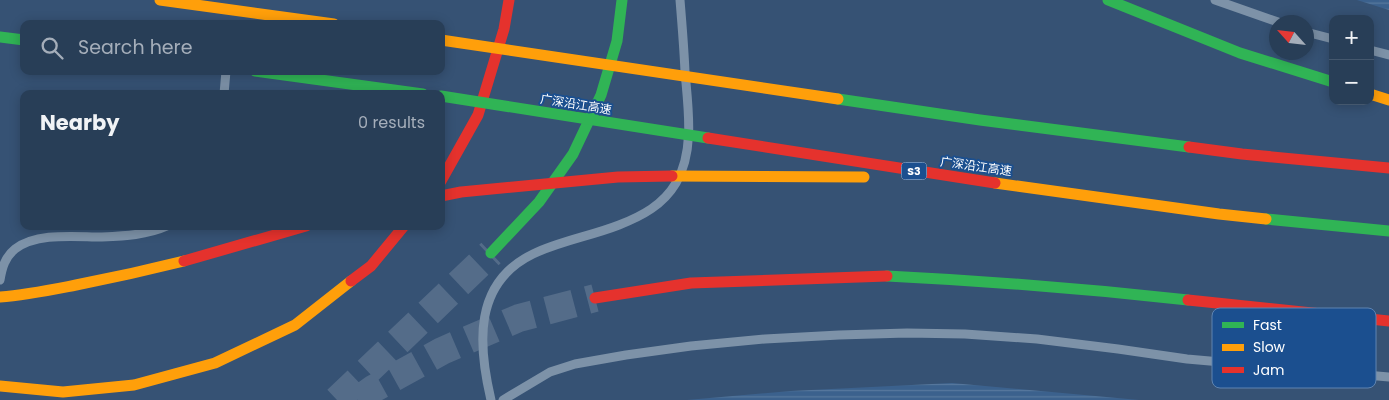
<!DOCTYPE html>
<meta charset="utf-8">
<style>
:root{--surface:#283e57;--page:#344961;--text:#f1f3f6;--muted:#a5aeba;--line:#44576d}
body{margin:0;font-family:Poppins,"Noto Sans SC",sans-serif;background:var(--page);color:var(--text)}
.controls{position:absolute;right:15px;top:15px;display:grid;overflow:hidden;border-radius:10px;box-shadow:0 2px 12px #0003}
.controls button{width:45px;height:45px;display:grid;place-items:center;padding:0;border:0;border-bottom:1px solid var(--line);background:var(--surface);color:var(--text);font:25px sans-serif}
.compass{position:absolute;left:1269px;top:15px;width:45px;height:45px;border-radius:50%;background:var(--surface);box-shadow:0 2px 12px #0003;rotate:297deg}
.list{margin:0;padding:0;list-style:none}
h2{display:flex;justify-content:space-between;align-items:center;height:65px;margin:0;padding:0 20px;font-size:21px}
h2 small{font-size:16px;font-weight:400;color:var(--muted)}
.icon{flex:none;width:28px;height:28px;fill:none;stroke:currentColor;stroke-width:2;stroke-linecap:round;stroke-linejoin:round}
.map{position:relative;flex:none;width:1389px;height:400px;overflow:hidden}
.search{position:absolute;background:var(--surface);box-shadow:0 2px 12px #0003;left:20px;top:20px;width:425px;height:55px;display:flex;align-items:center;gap:12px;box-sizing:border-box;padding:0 18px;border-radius:10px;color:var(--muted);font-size:19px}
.panel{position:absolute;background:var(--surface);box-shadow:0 2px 12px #0003;left:20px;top:90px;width:425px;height:140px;border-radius:10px}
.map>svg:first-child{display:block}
</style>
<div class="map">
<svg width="1389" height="400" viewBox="0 0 1389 400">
<defs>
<pattern id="water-rules" width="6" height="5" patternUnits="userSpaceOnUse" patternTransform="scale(1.25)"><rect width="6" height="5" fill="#3b618d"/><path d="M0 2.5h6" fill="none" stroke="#58799e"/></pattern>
</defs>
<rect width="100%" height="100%" fill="#365274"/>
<path fill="url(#water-rules)" d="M1357,0H1389V10Z
M952,383L1139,400H687L791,391Z"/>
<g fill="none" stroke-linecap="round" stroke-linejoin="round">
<path stroke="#546c89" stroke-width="28" stroke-dasharray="28 14" stroke-linecap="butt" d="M337,400L491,253
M358,400L373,389L442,351L519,318L595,298"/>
<path stroke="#7d92a8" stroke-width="9" d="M1215,0L1278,22
M1306,32L1333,39
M1370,50L1389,55
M224,94L226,71
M0,280C2,268 5,257 15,249C37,232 76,237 102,237C125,236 147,235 167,226
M491,400C478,345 473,283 533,254C560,241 591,236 619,225C642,216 663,205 676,183C695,151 688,107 685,72C684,48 682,24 680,0
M503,400L550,372L575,364L626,355L691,346L765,339L839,335L907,333L965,334L1037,339L1118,349L1187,359L1389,377"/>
<path stroke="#30b455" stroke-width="11" d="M1108,0L1240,53L1333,82
M0,37L24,40
M255,71L423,94
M491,253L539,202L573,154L601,95L617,41L622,0
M887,276C988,281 1088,289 1188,300"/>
<path stroke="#ff9f0a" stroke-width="11" d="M1370,94L1389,100
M0,297C26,295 50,290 76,285C112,278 148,270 184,261
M0,386L63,392L134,385L215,363L295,325L351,281"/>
<path stroke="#e5322d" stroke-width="11" d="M441,181L478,115L504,29L509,0
M184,261L306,226
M351,281L371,266L404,226
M595,298L691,283L887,276
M1188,300L1389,321"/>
<path stroke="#30b455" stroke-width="11" d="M441,96L708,138
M838,99L980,120L1189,147
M1266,219L1389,231"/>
<path stroke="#ff9f0a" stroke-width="11" d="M160,0L334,24
M441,40L838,99
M672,176L864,177
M995,183L1219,214L1266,219"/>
<path stroke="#e5322d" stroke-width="11" d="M708,138L995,183
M1189,147L1242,154L1389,168
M441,196L461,192L618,177L672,176"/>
</g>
<g text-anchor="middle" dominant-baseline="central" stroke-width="4" stroke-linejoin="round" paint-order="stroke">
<rect fill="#1b4f8f" stroke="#bbcadd" stroke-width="1" x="901.5" y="162.5" width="25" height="17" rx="4"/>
<g font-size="11" font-weight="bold" fill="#fff">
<text x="914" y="171">S3</text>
</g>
<g font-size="12" fill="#fff" stroke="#1b4f8f">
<text transform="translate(576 104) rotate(9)">广深沿江高速</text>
<text transform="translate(976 166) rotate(8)">广深沿江高速</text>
</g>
</g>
<rect x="1212" y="308" width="164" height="80" rx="8" fill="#1b4f8f" stroke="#5f84b1" stroke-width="1"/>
<rect x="1222" y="322" width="22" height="6" fill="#30b455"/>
<rect x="1222" y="344" width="22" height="7" fill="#ff9f0a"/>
<rect x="1222" y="367" width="22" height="6" fill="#e5322d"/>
<g font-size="14" fill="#fff">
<text x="1253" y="330">Fast</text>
<text x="1253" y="352">Slow</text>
<text x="1253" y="375">Jam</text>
</g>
</svg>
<div class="controls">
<button>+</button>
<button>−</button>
</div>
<svg class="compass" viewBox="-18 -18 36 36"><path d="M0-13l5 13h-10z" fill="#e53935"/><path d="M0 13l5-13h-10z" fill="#a5aeba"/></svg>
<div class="search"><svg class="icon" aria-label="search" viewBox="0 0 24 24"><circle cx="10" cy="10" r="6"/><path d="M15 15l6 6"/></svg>Search here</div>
<section class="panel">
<h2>Nearby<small>0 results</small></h2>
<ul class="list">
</ul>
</section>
</div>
